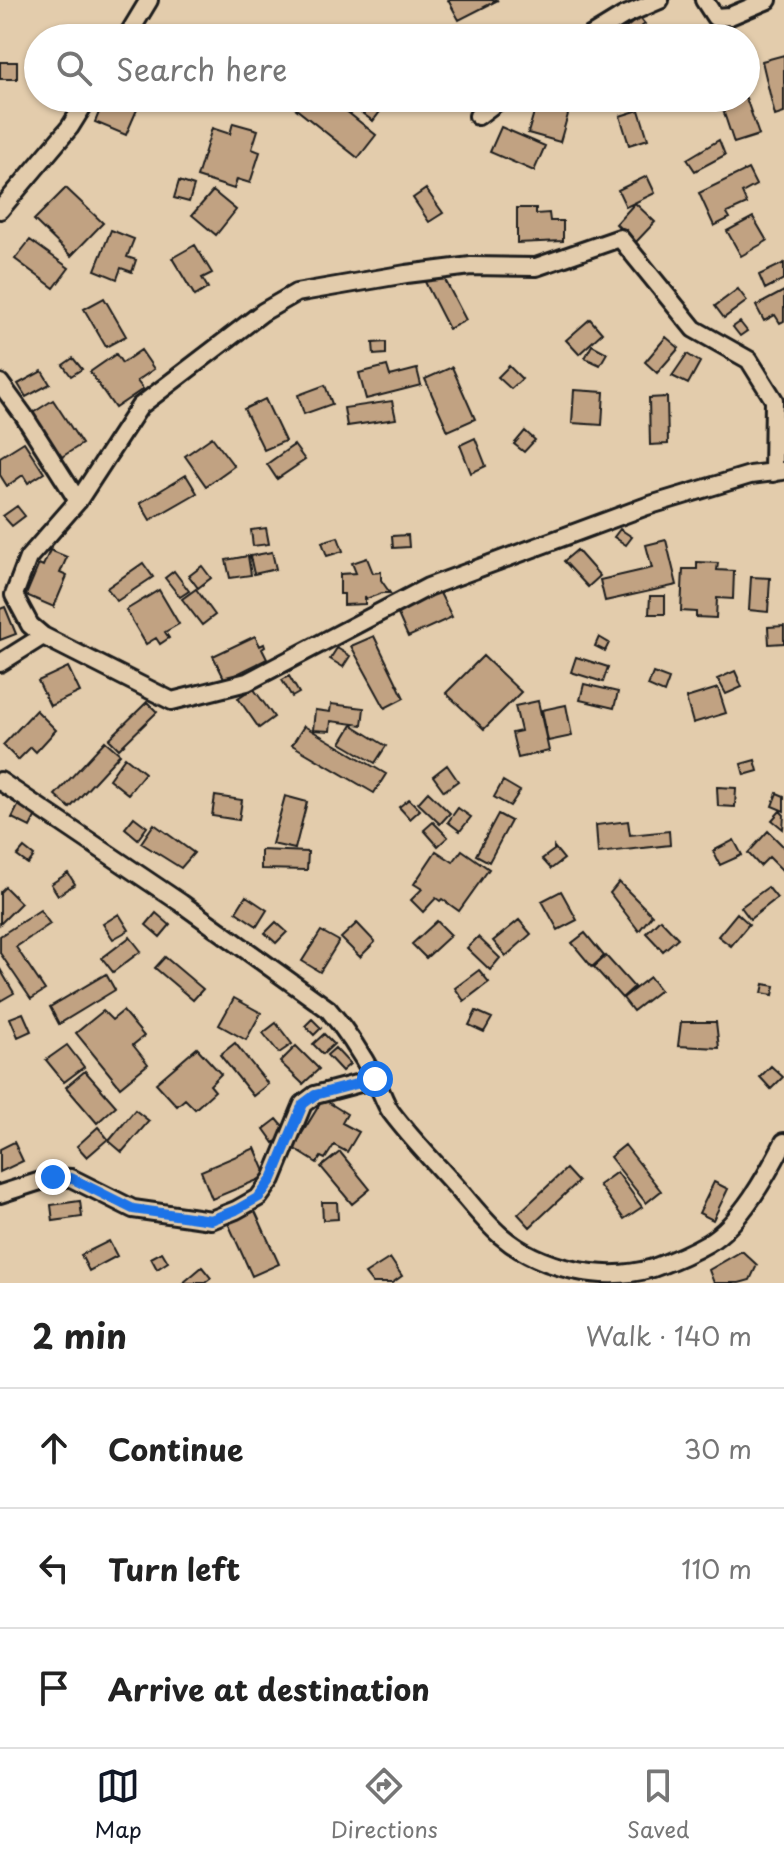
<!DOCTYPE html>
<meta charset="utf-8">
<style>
:root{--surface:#fff;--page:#f2f2f2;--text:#222;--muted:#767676;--line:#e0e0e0;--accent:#111827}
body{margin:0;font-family:"Playpen Sans",sans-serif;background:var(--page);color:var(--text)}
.stop{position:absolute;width:24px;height:24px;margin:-18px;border:6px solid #1a73e8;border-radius:50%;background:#fff}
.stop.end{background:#1a73e8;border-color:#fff;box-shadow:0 2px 8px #0008}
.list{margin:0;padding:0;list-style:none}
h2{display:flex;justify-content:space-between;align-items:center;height:104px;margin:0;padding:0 32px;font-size:34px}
h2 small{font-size:26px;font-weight:400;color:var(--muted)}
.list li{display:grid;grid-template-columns:52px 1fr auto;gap:24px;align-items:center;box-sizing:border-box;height:120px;padding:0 32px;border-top:2px solid var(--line)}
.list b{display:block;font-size:30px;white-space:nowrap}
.list em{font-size:26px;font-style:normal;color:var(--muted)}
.icon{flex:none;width:44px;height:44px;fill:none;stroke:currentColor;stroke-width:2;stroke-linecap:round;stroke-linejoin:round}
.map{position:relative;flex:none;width:784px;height:1283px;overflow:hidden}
.search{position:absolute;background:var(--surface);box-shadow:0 2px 6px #0004;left:24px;right:24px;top:24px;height:88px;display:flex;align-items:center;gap:20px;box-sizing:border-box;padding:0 28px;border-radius:44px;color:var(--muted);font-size:30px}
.sheet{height:464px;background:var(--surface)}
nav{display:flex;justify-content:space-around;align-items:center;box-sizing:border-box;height:112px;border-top:2px solid var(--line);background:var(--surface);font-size:22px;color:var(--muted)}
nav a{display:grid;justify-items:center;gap:4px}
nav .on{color:var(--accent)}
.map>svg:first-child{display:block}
</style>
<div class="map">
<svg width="784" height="1283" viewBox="0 0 784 1283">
<rect width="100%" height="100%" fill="#e3ccac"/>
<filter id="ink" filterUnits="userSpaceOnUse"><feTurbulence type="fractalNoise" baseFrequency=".0125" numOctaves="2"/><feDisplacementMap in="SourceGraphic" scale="16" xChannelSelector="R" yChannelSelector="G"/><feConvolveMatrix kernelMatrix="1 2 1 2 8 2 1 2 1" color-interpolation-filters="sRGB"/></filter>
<g filter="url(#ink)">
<path fill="#c1a282" stroke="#1c1c1c" stroke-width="2" d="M448,0H498L459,20Z
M639,17L645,24L630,35L625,29Z
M297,29H332V38H297Z
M784,55V113L775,116L762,61Z
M0,62H17V79H0Z
M105,98H121L139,105L126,135L95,122Z
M303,98H330L376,135L358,158L295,108Z
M341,98H375L385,105L373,121Z
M719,98H746L759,135L734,143Z
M537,102L569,111L560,142L528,133Z
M639,110L648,139L629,145L620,116Z
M233,123L258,130L252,149L260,152L250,183L237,179L234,189L197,177L212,128L230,134Z
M501,127L545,146L534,171L490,152Z
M719,140L725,155L695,171L687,159Z
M748,169L756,185L742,193L747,204L727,213L730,218L714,226L699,193Z
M647,176L655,193L626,207L618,190Z
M179,181L194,186L189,202L174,198Z
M66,188L103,223L71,256L34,220Z
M426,189L443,213L429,222L413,198Z
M213,191L236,210L216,235L192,215Z
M635,203L655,222L635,243L616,224Z
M517,208H536V214L549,213L550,221H563V241L517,243Z
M753,217L767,241L741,256L727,231Z
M111,230L134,239L127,257L136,260L132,272L121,268L117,279L95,270Z
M30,240L69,268L54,288L15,259Z
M195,245L212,273L202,278L208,288L195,296L172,258Z
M784,263V279L765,289L759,275Z
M441,272L466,320L449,329L424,280Z
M738,289L747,301L724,318L715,306Z
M784,291V321L780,323L775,315L764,321L756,306Z
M104,298L126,336L106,347L84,309Z
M590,319L602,333L579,354L566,340Z
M740,322L747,331L740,336L733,327Z
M666,337L679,348L657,373L645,362Z
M386,342V354L374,355L373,343Z
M592,345L607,353L600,365L585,358Z
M141,350L154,369L137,381L143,389L115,408L90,372L116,354L122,363Z
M687,354L700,362L688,384L672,376Z
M73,358L82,369L71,376L63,365Z
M387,366L390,376L417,369L421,385L366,399L359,373Z
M509,366L522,379L511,389L498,377Z
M452,367L475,419L448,431L425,379Z
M42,371L50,384L26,397L18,384Z
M325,385L332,404L304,414L298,395Z
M574,390L604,392L602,425L572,423Z
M667,397L668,444L650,445L649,398Z
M265,399L285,441L264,450L244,409Z
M53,400L82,444L57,460L28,416Z
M392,401L396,419L347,426L344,408Z
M525,431L535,440L524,452L514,444Z
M212,437L234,466L206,486L185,456Z
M475,438L486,466L471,473L460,445Z
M24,442L44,473L28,483L23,475L7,486L0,475V457Z
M294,445L305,460L277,479L267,464Z
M186,475L197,493L150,520L140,503Z
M17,506L25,516L12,526L3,516Z
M266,528L269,544L253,546L251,530Z
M620,529L632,537L626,545L614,537Z
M408,535L409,547L393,548L392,536Z
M338,537L343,551L327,556L322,542Z
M666,540L677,585L605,601L600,580L652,568L646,545Z
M50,550L67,557L60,573L67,576L54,607L26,595L39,564L43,566Z
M577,550L600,576L588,587L564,561Z
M272,552L276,569L254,574L250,556Z
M248,556L251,575L230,578L226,560Z
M367,558L373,573L381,572V580L390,593H382L366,599L365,596V604L344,605V594H340V574L356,573L352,563Z
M697,562L718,563L717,570L734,571L733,599L717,598L716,618L696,617V612L681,611L683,569H697Z
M143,563L153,577L117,601L107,588Z
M202,566L211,578L198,588L189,576Z
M174,571L189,591L180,597L165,578Z
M751,577L770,578L768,612L749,610Z
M196,589L215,615L202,625L182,599Z
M159,590L179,624L165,632L169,638L160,644L156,638L146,644L126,610Z
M439,591L452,617L408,637L396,610Z
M650,596H665V614H649Z
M5,607L16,634L0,640V609Z
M784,626V643L769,644L768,627Z
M255,636L260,646L264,644L265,647L262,649L267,659L225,680L213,656Z
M374,636L404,698L385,708L351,646Z
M599,637L609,643L605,651L595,646Z
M337,648L350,656L343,667L330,659Z
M483,656L521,692L484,729L446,693Z
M576,657L608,667L603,682L571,672Z
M68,667L80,692L50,706L38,681Z
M735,671L742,687L726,694L719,681L717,679Z
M653,673L669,679L664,693L648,686Z
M289,676L299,693L292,697L282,680Z
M584,684L618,692L614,708L580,700Z
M253,688L274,717L259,728L238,698Z
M718,688L726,713L693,723L686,698Z
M538,701L549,751L518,758L512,733L521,731L515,706Z
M147,702L157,712L119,749L109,739Z
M331,704L364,708L362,725L331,721L330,731L313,730L315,710L330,712Z
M566,705L572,736L548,741L542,710Z
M36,710L56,730L36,752L31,747L18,760L3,745Z
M352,725L386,746L375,763L341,743Z
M304,726L386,774L374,793L292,745Z
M105,741L120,754L70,808L55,795Z
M125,757L145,773L128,794L109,779Z
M755,760L758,771L744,775L741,764Z
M447,765L458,781L444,791L433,776Z
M503,781L520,791L510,806L494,797Z
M717,787L736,788L735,807L718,806Z
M428,792L450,813L440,824L418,803Z
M777,793L784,796V811L772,806Z
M215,796L242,800L239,820L212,816Z
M285,796L307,802L295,849L272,844Z
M409,799L420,810L410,819L399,807Z
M19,804L37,813L30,827L12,818Z
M458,808L471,817L460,831L448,822Z
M780,811L784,815L783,829L772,820Z
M498,814L511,821L489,862L476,855Z
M134,817L147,827L138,839L125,828Z
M628,821L630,835L669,831L670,845L598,853L596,825Z
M433,822L448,837L438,846L424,830Z
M154,824L194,853L181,868L141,843Z
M768,831L784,847V872L769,857L760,866L748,853Z
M734,840L742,855L720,865L713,851Z
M554,847L564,859L551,869L542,859L554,850Z
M24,848L34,856L28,864L17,856Z
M261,850L308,852L307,870L261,869Z
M462,850L489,869L459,911L442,899L440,901L436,898L423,912L411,900L422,889L414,884L436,851L453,862Z
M68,873L75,884L58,895L51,884Z
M619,882L652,915L639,931L610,893Z
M5,887L21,903L0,924V892Z
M768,887L777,898L750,919L741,907Z
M561,891L577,920L558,930L542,901Z
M246,896L267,910L257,926L236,912Z
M40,910L50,924L16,947L45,990L31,999L0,953V936Z
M156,913L170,925L160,937L146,925Z
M737,913L749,924L731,946L718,936Z
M119,914L129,930L113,939L103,924Z
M660,919L678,938L663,951L646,933Z
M519,920L531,934L506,956L493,941Z
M437,921L451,935L426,958L412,944Z
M276,922L287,932L276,943L265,933Z
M357,923L375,942L360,957L341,938Z
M321,931L339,941L320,972L302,961Z
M585,933L604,956L592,967L572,943Z
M130,937L141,951L113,972L102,958Z
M478,937L500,958L490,970L467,948Z
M606,956L634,987L622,998L594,967Z
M165,957L203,989L193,1000L155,968Z
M0,969L14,993L0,1001Z
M479,970L489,982L464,1001L455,988Z
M106,974L115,990L59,1024L50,1007Z
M650,977L660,990L633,1011L623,998Z
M764,984L775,986L773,995L762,993Z
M234,998L261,1013L246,1040L219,1025Z
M103,1011L112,1020L123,1011L144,1036L133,1045L148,1064L120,1087L76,1033Z
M476,1011L492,1018L484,1032L469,1025Z
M23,1013L31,1031L18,1037L10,1018Z
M312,1019L321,1028L314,1035L305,1026Z
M681,1022H716L719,1048L678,1046Z
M276,1023L292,1044L279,1053L263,1033Z
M324,1034L334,1044L323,1054L313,1044Z
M235,1043L268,1084L253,1096L220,1055Z
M67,1045L84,1067L64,1082L46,1060Z
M296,1046L319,1069L303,1084L280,1062Z
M197,1048L221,1074L210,1085L215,1091L195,1109L185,1099L177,1106L156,1083Z
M335,1048L350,1064L342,1071L327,1055Z
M771,1066L783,1077L771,1089L760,1077Z
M85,1071L116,1106L97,1123L66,1087Z
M323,1099L347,1114L342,1123L359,1132L347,1152L334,1145L325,1159L321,1157L317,1163L293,1148Z
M135,1110L149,1121L122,1152L109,1141Z
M277,1119L288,1132L274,1143L264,1129Z
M98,1127L108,1139L87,1157L77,1146Z
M14,1142L23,1161L0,1172V1149Z
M625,1145L661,1191L646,1203L610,1157Z
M255,1148L267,1176L212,1199L201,1171Z
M340,1152L370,1189L352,1204L321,1167Z
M566,1169L578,1182L530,1227L518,1214Z
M617,1172L642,1207L624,1219L599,1185Z
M714,1182L728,1189L713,1220L699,1213Z
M80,1201L82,1217L53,1221L51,1205Z
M322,1202H337L338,1219L323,1220Z
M255,1211L279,1264L252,1276L228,1223Z
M109,1241L117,1256L89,1271L81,1255Z
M742,1251L757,1265L750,1280L739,1283H714L709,1270Z
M162,1252L168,1262L157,1269L151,1258Z
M390,1258L402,1276L392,1283H372L365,1274Z
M202,1267L211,1278L205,1283H183Z"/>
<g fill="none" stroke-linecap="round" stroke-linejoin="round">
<defs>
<path id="street" d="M704,0L715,17L730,16L768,0
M126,38L149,0
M587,38L623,16L660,0
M478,116L502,98
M0,210L70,127L88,98
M0,383L24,416L78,501
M43,636L30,625L14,595L28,558L78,501L140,406L263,312L296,293L406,274L471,266L536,267L620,238L694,329L749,360L774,400L773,473
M0,663L43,636L172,701L247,682L428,587L647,506L750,475L782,471
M0,781L181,903L328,1009C347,1031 361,1053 375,1079C381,1090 384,1102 391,1112C409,1136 431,1159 451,1181C467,1198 482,1219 500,1235C539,1269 604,1283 653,1268C672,1261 691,1253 708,1243C741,1223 767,1175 784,1142
M0,1194L53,1177L71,1178L133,1209L211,1220L236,1210L259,1197L272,1179L303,1104L315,1095L375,1079"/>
</defs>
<use href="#street" stroke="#1c1c1c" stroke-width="22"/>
<use href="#street" stroke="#e3ccac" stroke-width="16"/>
</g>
</g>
<g fill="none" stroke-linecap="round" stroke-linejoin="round" filter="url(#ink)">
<path stroke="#1a73e8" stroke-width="10" d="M53,1177L71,1178L133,1209L211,1220L236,1210L259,1197L272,1179L303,1104L315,1095L375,1079"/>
</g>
</svg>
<div class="stop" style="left:375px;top:1079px"></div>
<div class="stop end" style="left:53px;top:1177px"></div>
<div class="search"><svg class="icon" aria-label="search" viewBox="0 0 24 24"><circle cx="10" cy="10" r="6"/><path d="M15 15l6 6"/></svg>Search here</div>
</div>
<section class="sheet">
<h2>2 min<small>Walk · 140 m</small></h2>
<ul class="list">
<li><svg class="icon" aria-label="ahead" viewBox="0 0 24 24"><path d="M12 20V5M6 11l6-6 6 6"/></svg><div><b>Continue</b></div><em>30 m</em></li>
<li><svg class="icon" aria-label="left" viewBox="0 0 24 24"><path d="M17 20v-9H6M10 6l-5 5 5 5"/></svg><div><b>Turn left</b></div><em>110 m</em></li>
<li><svg class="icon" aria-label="arrive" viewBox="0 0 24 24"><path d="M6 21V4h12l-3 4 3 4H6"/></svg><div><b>Arrive at destination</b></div></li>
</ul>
</section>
<nav>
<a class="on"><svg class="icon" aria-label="map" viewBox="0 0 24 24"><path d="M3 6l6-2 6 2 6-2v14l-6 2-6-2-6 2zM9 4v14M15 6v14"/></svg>Map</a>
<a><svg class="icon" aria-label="directions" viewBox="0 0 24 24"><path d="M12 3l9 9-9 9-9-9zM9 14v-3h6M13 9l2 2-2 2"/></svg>Directions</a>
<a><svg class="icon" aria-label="saved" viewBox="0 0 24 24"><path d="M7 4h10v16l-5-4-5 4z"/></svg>Saved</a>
</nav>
